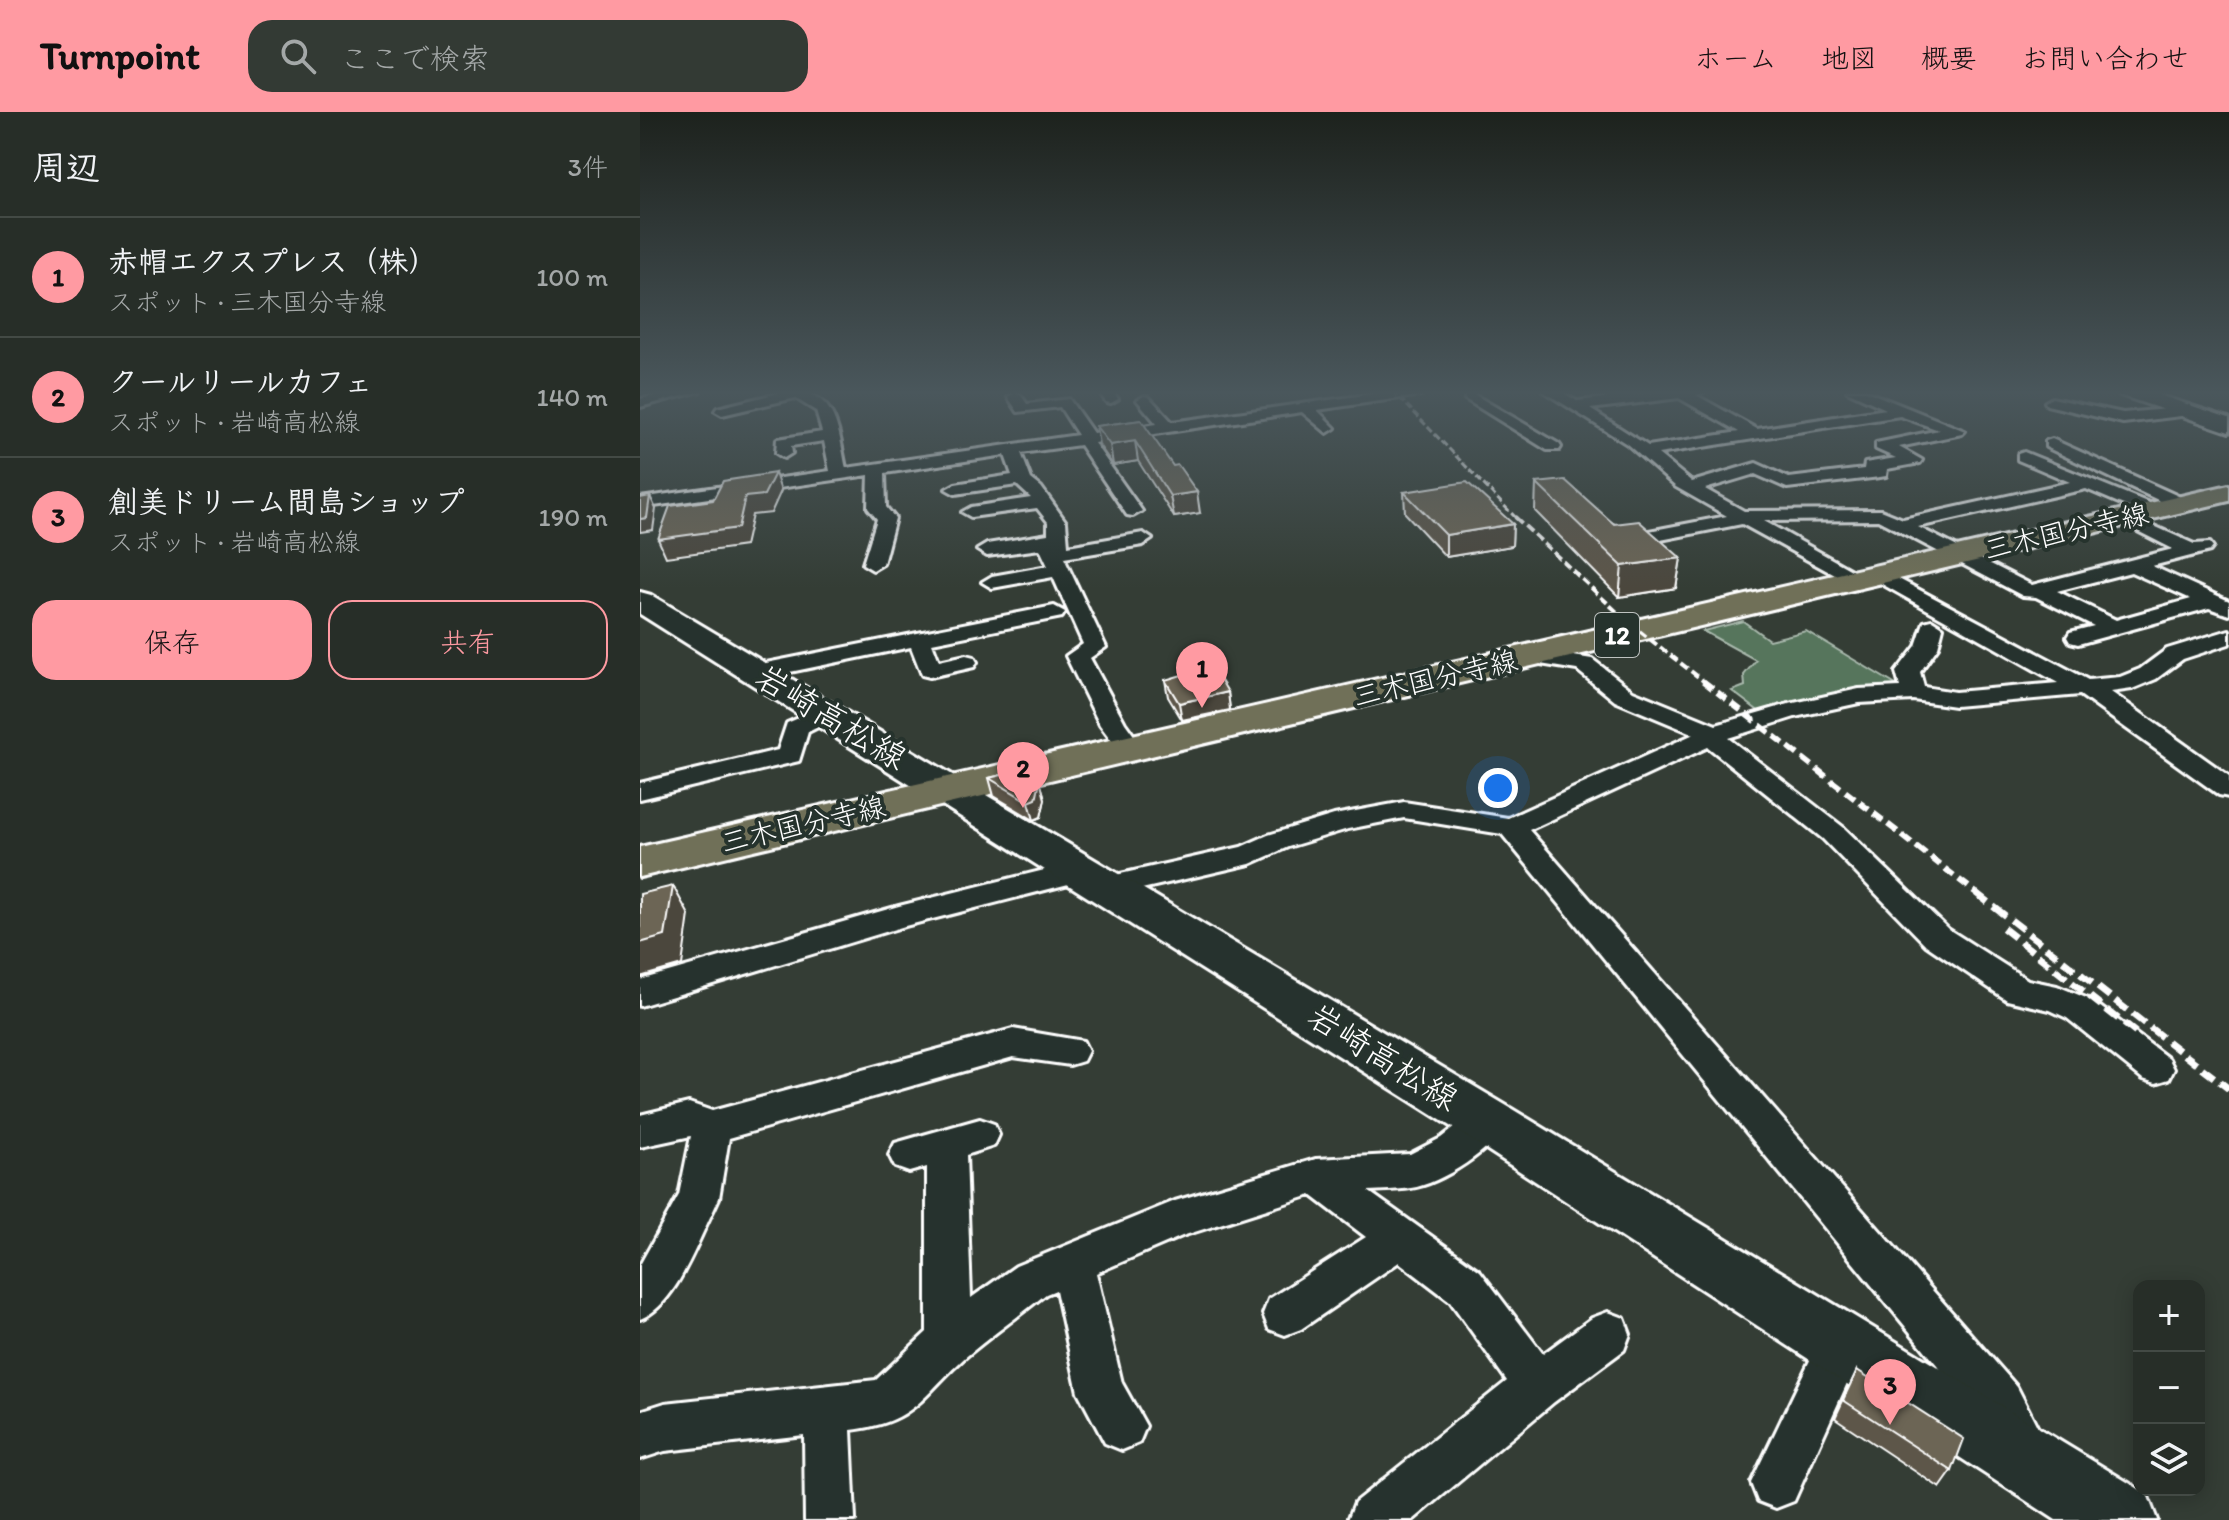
<!DOCTYPE html>
<html lang="ja">
<meta charset="utf-8">
<style>
:root{--surface:#272e28;--page:#333a34;--text:#f1f3f6;--muted:#a4a8a8;--line:#434a45;--accent:#ff9aa2}
body{margin:0;font-family:Itim,"Klee One",sans-serif;background:var(--page);color:var(--text)}
.controls{position:absolute;right:24px;bottom:24px;display:grid;overflow:hidden;border-radius:16px;box-shadow:0 4px 20px #0003}
.controls button{width:72px;height:72px;display:grid;place-items:center;padding:0;border:0;border-bottom:2px solid var(--line);background:var(--surface);color:var(--text);font:40px sans-serif}
.you{position:absolute;left:858px;top:676px;width:28px;height:28px;margin:-20px;border:6px solid #fff;border-radius:50%;background:#1a73e8;box-shadow:0 0 0 12px #1a73e833}
.badge{display:grid;place-items:center;width:52px;height:52px;border-radius:50%;background:var(--accent);color:#111;font-size:26px;font-weight:700}
.pin{position:absolute;translate:-50% -66px;filter:drop-shadow(0 2px 4px #0008)}
.pin::after{content:'';position:absolute;top:42px;width:28px;height:24px;background:inherit;clip-path:polygon(0 0,100% 0,50% 100%)}
.list{margin:0;padding:0;list-style:none}
h2{display:flex;justify-content:space-between;align-items:center;height:104px;margin:0;padding:0 32px;font-size:34px}
h2 small{font-size:26px;font-weight:400;color:var(--muted)}
.list li{display:grid;grid-template-columns:52px 1fr auto;gap:24px;align-items:center;box-sizing:border-box;height:120px;padding:0 32px;border-top:2px solid var(--line)}
.list b{display:block;font-size:30px;white-space:nowrap}
.list p{margin:0;font-size:26px;white-space:nowrap;color:var(--muted)}
.list em{font-size:26px;font-style:normal;color:var(--muted)}
.actions{display:flex;gap:16px;padding:24px 32px}
.actions a{flex:1;padding:18px 0;border:2px solid var(--accent);border-radius:24px;text-align:center;font-size:28px;color:var(--accent)}
.actions .main{background:var(--accent);color:#111}
.icon{flex:none;width:44px;height:44px;fill:none;stroke:currentColor;stroke-width:2;stroke-linecap:round;stroke-linejoin:round}
.map{position:relative;flex:none;width:1589px;height:1408px;overflow:hidden}
header{display:flex;align-items:center;gap:48px;box-sizing:border-box;height:112px;padding:0 40px;background:var(--accent);color:#111}
header strong{font-size:38px}
nav{display:flex;gap:44px;margin-inline-start:auto;font-size:28px}
.search{width:560px;height:72px;background:var(--page);display:flex;align-items:center;gap:20px;box-sizing:border-box;padding:0 28px;border-radius:24px;color:var(--muted);font-size:30px}
main{display:flex}
aside{flex:1;background:var(--surface)}
.map>svg:first-child{display:block}
</style>
<header>
<strong>Turnpoint</strong>
<div class="search"><svg class="icon" aria-label="search" viewBox="0 0 24 24"><circle cx="10" cy="10" r="6"/><path d="M15 15l6 6"/></svg>ここで検索</div>
<nav><a>ホーム</a><a>地図</a><a>概要</a><a>お問い合わせ</a></nav>
</header>
<main>
<aside>
<h2>周辺<small>3件</small></h2>
<ul class="list">
<li><span class="badge">1</span><div><b>赤帽エクスプレス（株）</b><p>スポット · 三木国分寺線</p></div><em>100 m</em></li>
<li><span class="badge">2</span><div><b>クールリールカフェ</b><p>スポット · 岩崎高松線</p></div><em>140 m</em></li>
<li><span class="badge">3</span><div><b>創美ドリーム間島ショップ</b><p>スポット · 岩崎高松線</p></div><em>190 m</em></li>
</ul>
<div class="actions"><a class="main">保存</a><a>共有</a></div>
</aside>
<div class="map">
<svg width="1589" height="1408" viewBox="0 0 1589 1408">
<rect width="100%" height="100%" fill="#343d35"/>
<filter id="ink" filterUnits="userSpaceOnUse"><feTurbulence type="fractalNoise" baseFrequency=".0125" numOctaves="2"/><feDisplacementMap in="SourceGraphic" scale="16" xChannelSelector="R" yChannelSelector="G"/><feConvolveMatrix kernelMatrix="1 2 1 2 8 2 1 2 1" color-interpolation-filters="sRGB"/></filter>
<g filter="url(#ink)">
<path fill="#56745c" stroke="#aabaae" stroke-width="2" d="M1103,509L1129,528L1166,519L1256,573V579L1125,604L1092,579L1105,574L1104,563L1116,548L1063,519Z"/>
<g fill="none" stroke-linecap="round" stroke-linejoin="round">
<defs>
<path id="minor" d="M35,279H60L0,295V287Z
M147,279C197,277 198,318 206,356L438,323L420,295L378,300L368,285L375,281L380,282L387,292L429,287L453,321L517,312L497,288L504,284L509,285L532,310L753,279H788L781,283L677,298L695,316L687,321L662,300L454,331L502,399L493,404L487,403L440,333L381,341L391,367L401,375L426,410L428,434L503,421L512,427L503,433L424,446L466,535L450,546L485,611L503,636L499,641H481L460,613L426,544L443,532L413,465L352,476L342,470L352,464L408,454L400,437L347,444L337,438L347,432L408,422V410L397,396L331,405L322,400L331,395L391,386L377,373L315,382L306,377L315,372L372,363L365,343L245,361L246,395L255,406L243,452L233,458L223,452L237,407L228,396L229,363L0,396V386L190,359L184,329L151,334L152,341L144,346L136,341L137,327L182,320L176,299L155,286L82,303L75,299L77,296Z
M459,279H473L478,287L471,291L466,290Z
M903,279H920L937,289L1025,279H1065L1056,283L1117,317L1246,297L1207,279H1226L1325,319L1322,322L1259,335L1282,348L1280,351L1247,357L1246,364L1240,365L1147,376L1115,362L1065,377L1104,399L1241,398L1263,407L1430,370L1378,348V342L1384,340L1519,395L1522,399L1513,404L1507,403L1446,377L1278,415L1392,473L1533,437L1472,406L1475,402H1487L1554,432L1570,431L1573,435L1570,439L1512,454L1589,489V503L1569,496L1438,532L1430,530L1427,525L1430,520L1454,514L1396,485L1383,484L1238,408L1124,409L1222,464L1225,468L1215,474L1102,412L995,433L988,431L986,427L988,423L1087,404L1036,375L987,332ZM1039,286L1099,320L1008,334L950,297ZM1260,304L1299,318L1236,331V337L1256,346L1225,351L1224,357L1149,366L1116,351L1052,370L1018,342ZM1491,460L1551,487L1476,508L1417,479Z
M830,280L919,332L921,335L919,338H907L825,287V281Z
M1412,286L1483,301L1549,295L1556,299L1549,303L1483,311L1407,293L1405,290Z
M1412,327L1547,388L1550,392L1541,397L1535,396L1406,335V329Z
M1240,457L1448,568L1480,565L1500,557L1527,537L1589,518V532L1543,547L1516,567L1492,577L1471,580L1589,664V685L1579,683L1440,583L1315,594L1273,588L1219,591L1155,605L1088,626L1203,715L1308,817L1388,868L1417,874L1451,888L1529,947L1534,957L1529,967L1516,971L1503,967L1427,906L1410,898L1367,888L1286,833L1183,727L1068,635L889,718L1377,1275L1403,1326L1396,1343L1379,1350L1362,1343L1343,1309L862,722L764,706L708,717L648,735L610,752L467,785L456,782L452,775L456,768L467,765L601,735L628,723L694,703L764,690L868,706L1054,622L975,589L937,558L882,549L879,544L882,539L890,537L952,547L993,579L1076,613L1149,592L1219,577L1260,575L1256,560L1276,534L1284,510L1292,508L1303,515L1298,535L1280,560L1284,575L1315,580L1418,571L1233,467L1230,463Z
M414,494L425,500L422,505L292,531L299,549L326,543L334,545L337,550L334,555L290,565L282,563L271,535L116,567L108,565L104,560L108,555L116,553Z
M185,595L194,597L197,602L194,607L168,620L159,649L0,687V671L138,638L147,611Z
M441,749L452,752L456,759L452,766L265,814L0,894V868L259,794Z
M373,917L443,929L448,939L443,949L430,953L373,945L89,1026L79,1086L73,1099C56,1132 36,1193 0,1207V1153L39,1083L51,1024L0,1035V1003L49,991L72,999Z
M848,994L861,999L867,1010C854,1037 801,1072 771,1076C757,1078 742,1078 728,1079L840,1159L903,1242L952,1206L968,1200L984,1206L990,1222L984,1238L914,1290L773,1408H708L715,1390L867,1269L810,1189L759,1150L661,1217L645,1223L629,1217L623,1202L629,1187L726,1125L671,1083L542,1124L456,1161L482,1271L506,1314L499,1331L482,1338L465,1331L438,1280L416,1178L406,1182C380,1203 353,1222 328,1243C282,1282 278,1310 211,1318L215,1408H165L164,1323L25,1339L0,1347V1299L25,1291L236,1268L287,1220V1055L269,1060L255,1055L249,1043L255,1031L340,1007L354,1012L359,1023L354,1034L326,1043L331,1186L376,1154L535,1089L676,1047L770,1042L801,1026L835,999Z
M1201,1211L1217,1217L1224,1233L1154,1389L1136,1396L1118,1389L1111,1371L1185,1217Z"/>
<path id="secondary" d="M1477,279H1507L1589,306V320L1480,283Z
M0,480L11,483L867,994L1507,1382L1517,1408H1416L829,1026L0,502Z"/>
<path id="primary" d="M1589,373V389L0,765V735Z"/>
</defs>
<use href="#minor" stroke="#fff" stroke-width="6"/>
<use href="#secondary" stroke="#fff" stroke-width="6"/>
<use href="#primary" stroke="#fff" stroke-width="6"/>
<use href="#minor" fill="#26332d" fill-rule="evenodd"/>
<use href="#secondary" fill="#26332d" fill-rule="evenodd"/>
<use href="#primary" fill="#706f59" fill-rule="evenodd"/>
<path stroke="#fff" stroke-width="3" stroke-dasharray="7 3" stroke-linecap="butt" d="M753,279L877,407"/>
<path stroke="#fff" stroke-width="4" stroke-dasharray="9 4" stroke-linecap="butt" d="M875,405L989,511L1066,571"/>
<path stroke="#fff" stroke-width="6" stroke-dasharray="12 6" stroke-linecap="butt" d="M1063,569L1339,783"/>
<path stroke="#fff" stroke-width="7" stroke-dasharray="15 7" stroke-linecap="butt" d="M1336,781L1589,977
M1363,816L1496,921"/>
</g>
<path fill="#5d5749" stroke="#fff" stroke-width="2" d="M501,308L560,401L534,405L498,349L473,353L459,333L456,314Z
M896,371L1041,446L1036,476L979,485L895,399Z
M764,380L873,412L872,434L806,445L765,401Z
M525,568L588,580L590,598L542,608L528,585Z
M396,655L405,687L401,705L394,708L354,684L349,666Z
M1217,1258L1312,1359L1300,1376L1195,1306Z"/>
<path fill="#4c473c" stroke="#fff" stroke-width="2" d="M495,329L498,349L473,353L470,333Z
M135,361L141,379L131,401L112,403L105,434L26,445L18,427L105,385Z
M557,380L560,401L534,405L530,384Z
M10,384L16,397L13,418L0,420V407Z
M873,412L872,434L806,445V423Z
M1041,446L1036,476L979,485L982,454Z
M588,580L590,598L542,608L539,591Z
M400,669L405,687L401,705L394,708L389,690Z
M33,774L49,803L42,853L0,865V831Z"/>
<path fill="#6c6555" stroke="#fff" stroke-width="2" d="M501,308L533,354L538,353L557,380L530,384L495,329L470,333L456,314Z
M135,361L124,383L105,385L98,416L18,427L30,394L73,388L83,369Z
M925,368L974,412L999,409L1041,446L982,454L896,371Z
M827,370L873,412L806,423L764,380Z
M10,384L7,406L0,407V386Z
M572,554L588,580L539,591L525,568Z
M396,655L400,669L396,687L389,690L349,666Z
M33,774L25,824L0,831V782Z
M1217,1258L1324,1327L1312,1359L1203,1288Z"/>
</g>
<linearGradient id="sky" x2="0" y2="1"><stop stop-color="#1d221d"/><stop offset="0.59" stop-color="#4a575c"/><stop offset="1" stop-color="#4a575c" stop-opacity="0"/></linearGradient>
<rect width="1589" height="476" fill="url(#sky)"/>
<g text-anchor="middle" dominant-baseline="central" stroke-width="8" stroke-linejoin="round" paint-order="stroke">
<rect fill="#26332d" stroke="#bec2c0" stroke-width="2" x="955" y="501" width="44" height="44" rx="6"/>
<g font-size="26" font-weight="bold" fill="#fff">
<text x="977" y="523">12</text>
</g>
<g font-size="28" fill="#fff" stroke="#26332d">
<text transform="translate(1426 419) rotate(-13)">三木国分寺線</text>
<text transform="translate(795 566) rotate(-13)">三木国分寺線</text>
<text transform="translate(163 712) rotate(-13)">三木国分寺線</text>
</g>
<g font-size="34" fill="#fff" stroke="#26332d">
<text transform="translate(191 605) rotate(31)">岩崎高松線</text>
<text transform="translate(743 945) rotate(32)">岩崎高松線</text>
</g>
</g>
</svg>
<div class="controls">
<button>+</button>
<button>−</button>
<button><svg class="icon" aria-label="layers" viewBox="0 0 24 24"><path d="M12 4l9 5-9 5-9-5zM3 14l9 5 9-5"/></svg></button>
</div>
<div class="you"></div>
<div class="pin badge" style="left:562px;top:596px">1</div>
<div class="pin badge" style="left:383px;top:696px">2</div>
<div class="pin badge" style="left:1250px;top:1313px">3</div>
</div>
</main>
